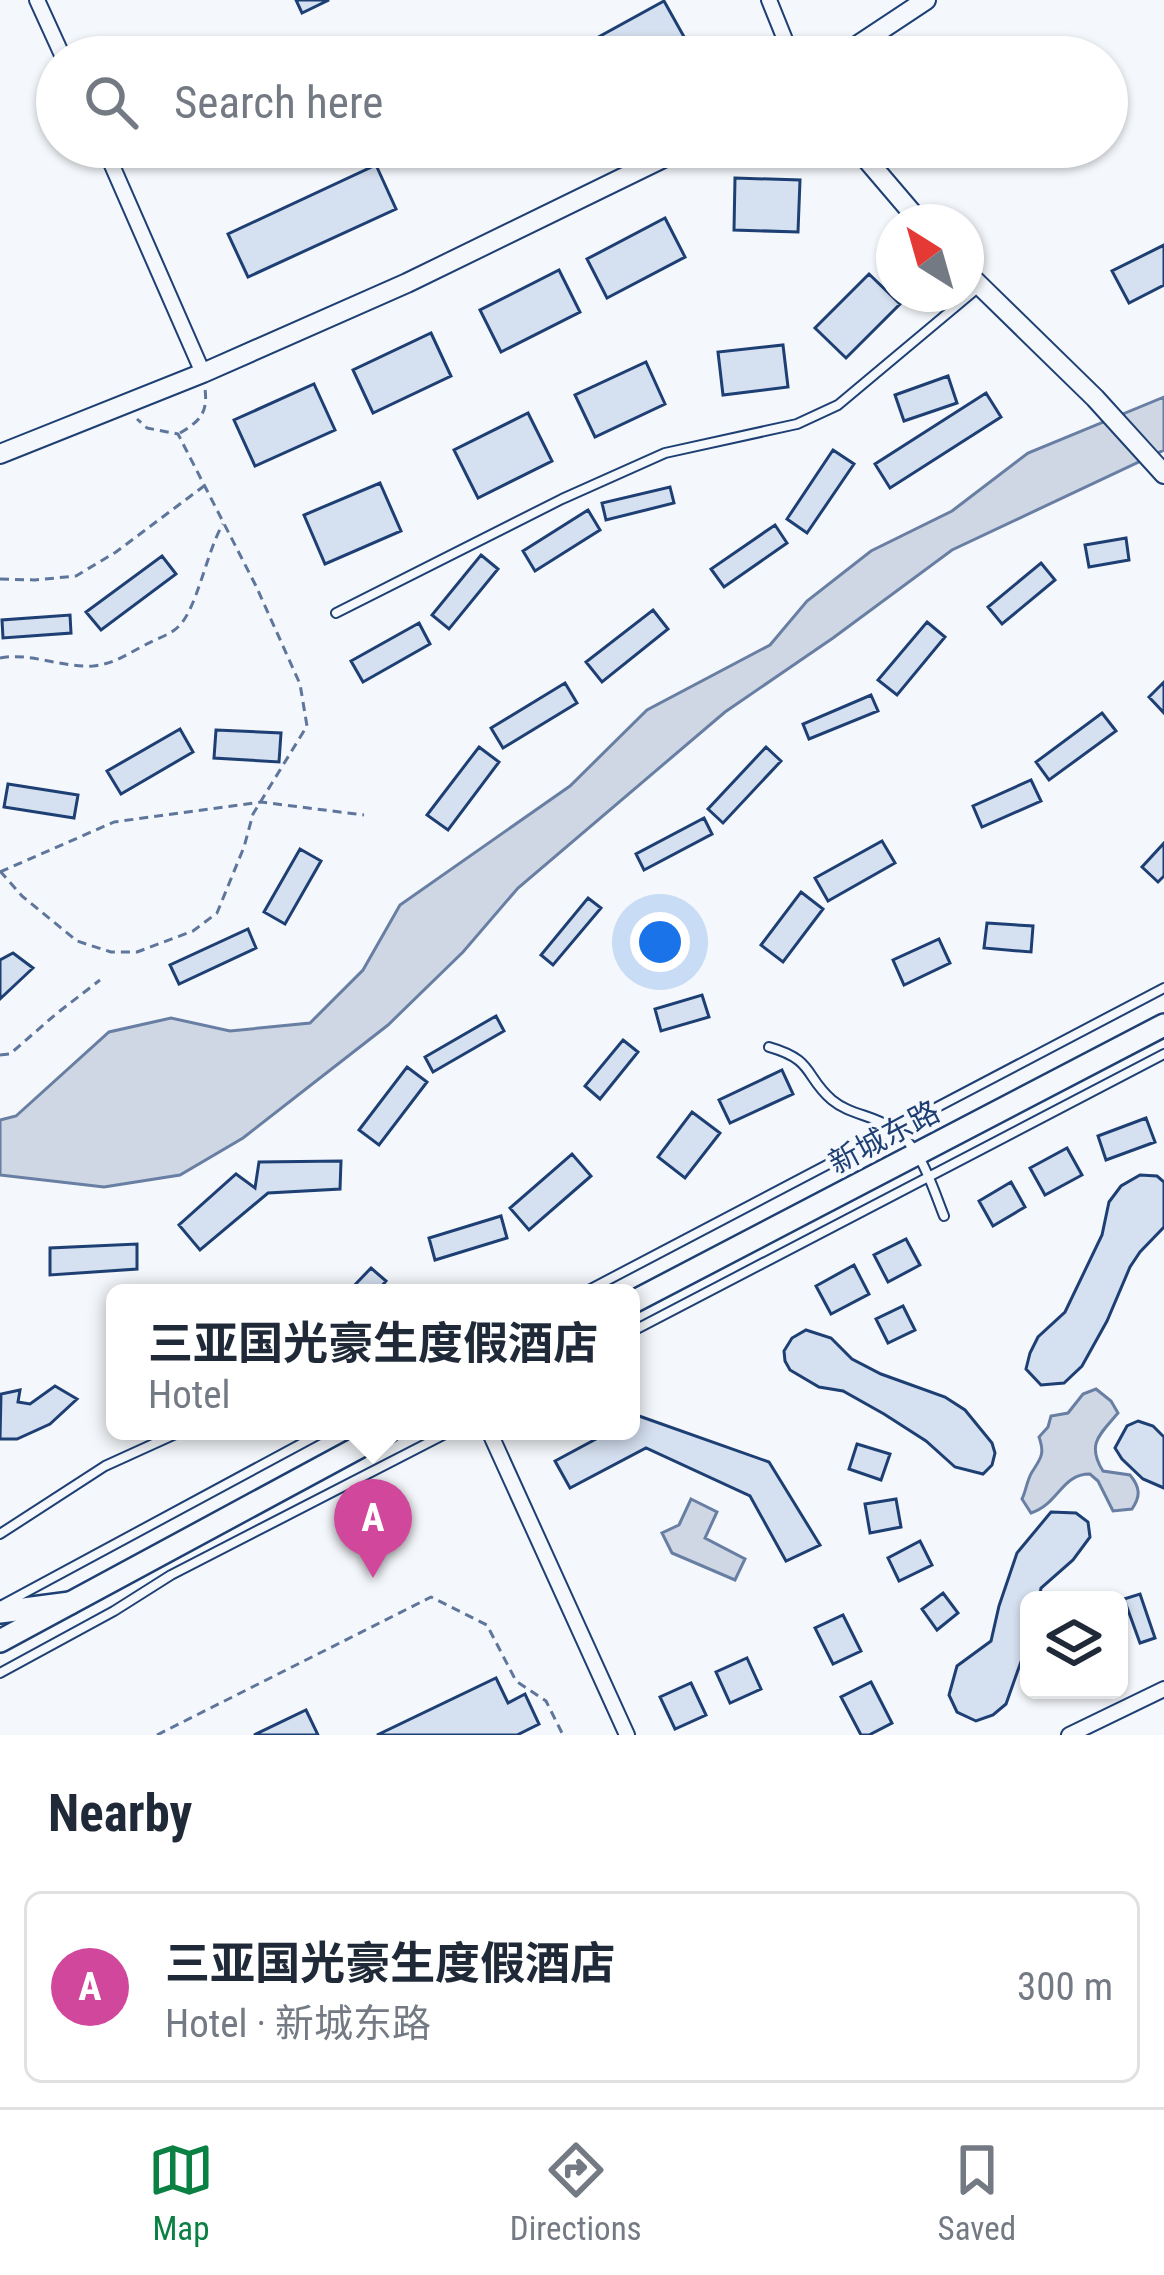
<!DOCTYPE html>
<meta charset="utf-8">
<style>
:root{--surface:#fff;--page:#f2f2f3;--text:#1f2937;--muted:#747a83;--line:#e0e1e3;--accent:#0b8043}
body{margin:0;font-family:"Roboto Condensed","Noto Sans SC",sans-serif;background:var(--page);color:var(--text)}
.controls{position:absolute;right:36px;bottom:36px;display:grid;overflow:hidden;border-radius:18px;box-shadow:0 3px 9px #0004}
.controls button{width:108px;height:108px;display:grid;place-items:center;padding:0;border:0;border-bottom:3px solid var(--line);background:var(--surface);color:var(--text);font:60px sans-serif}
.compass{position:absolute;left:876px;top:204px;width:108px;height:108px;border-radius:50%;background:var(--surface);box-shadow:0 3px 9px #0004;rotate:323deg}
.you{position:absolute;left:660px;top:942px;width:42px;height:42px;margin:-30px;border:9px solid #fff;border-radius:50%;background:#1a73e8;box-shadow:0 0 0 18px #1a73e833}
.badge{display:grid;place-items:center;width:78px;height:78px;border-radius:50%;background:var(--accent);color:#fff;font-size:39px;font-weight:700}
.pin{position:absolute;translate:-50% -99px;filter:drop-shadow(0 3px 6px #0008)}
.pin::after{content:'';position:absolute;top:63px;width:42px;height:36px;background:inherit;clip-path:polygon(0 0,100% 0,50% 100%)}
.popup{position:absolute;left:106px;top:1284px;width:534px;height:156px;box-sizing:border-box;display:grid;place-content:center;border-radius:18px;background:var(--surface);filter:drop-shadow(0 3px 9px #0005);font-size:39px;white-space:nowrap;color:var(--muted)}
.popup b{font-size:45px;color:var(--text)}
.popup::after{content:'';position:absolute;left:50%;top:100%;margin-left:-24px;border:24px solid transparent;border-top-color:var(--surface)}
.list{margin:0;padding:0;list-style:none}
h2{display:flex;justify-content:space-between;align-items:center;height:156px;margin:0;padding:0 48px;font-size:51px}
h2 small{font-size:39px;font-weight:400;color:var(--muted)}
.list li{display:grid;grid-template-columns:78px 1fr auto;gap:36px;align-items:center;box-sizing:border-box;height:192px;margin:0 24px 24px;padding:0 24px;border:3px solid var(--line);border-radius:18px}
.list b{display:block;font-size:45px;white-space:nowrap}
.list p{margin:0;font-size:39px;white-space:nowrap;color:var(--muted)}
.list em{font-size:39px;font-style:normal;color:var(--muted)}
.icon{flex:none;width:66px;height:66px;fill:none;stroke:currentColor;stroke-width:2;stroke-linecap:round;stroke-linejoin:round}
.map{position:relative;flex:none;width:1164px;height:1735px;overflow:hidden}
.search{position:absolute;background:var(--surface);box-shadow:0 3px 9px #0004;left:36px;right:36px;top:36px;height:132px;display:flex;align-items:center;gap:30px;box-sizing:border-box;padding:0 42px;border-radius:66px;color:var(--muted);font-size:45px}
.sheet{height:372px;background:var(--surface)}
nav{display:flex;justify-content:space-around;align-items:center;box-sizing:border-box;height:168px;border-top:3px solid var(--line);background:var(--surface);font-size:33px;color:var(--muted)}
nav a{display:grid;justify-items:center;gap:6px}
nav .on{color:var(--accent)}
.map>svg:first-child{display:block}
</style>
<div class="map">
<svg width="1164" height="1735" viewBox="0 0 1164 1735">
<rect width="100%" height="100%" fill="#f4f7fb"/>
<path fill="#cfd7e4" stroke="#687fa3" stroke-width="3" d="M1164,397V450L952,550L833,638L725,712L518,888L463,952L388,1025L243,1138L180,1175L104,1187L0,1175V1120L16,1116L109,1032L171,1018L230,1031L310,1023L363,970L400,905L570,786L647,710L770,645L807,601L871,551L952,511L1028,453Z
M1096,1389L1111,1401L1118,1413C1100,1434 1086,1444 1103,1471L1130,1475C1140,1487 1141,1496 1132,1509L1113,1511L1098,1481L1090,1474C1061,1474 1059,1504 1031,1513L1022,1499C1026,1491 1027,1480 1032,1472C1041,1458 1045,1454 1039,1437L1048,1427L1051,1416L1068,1413L1083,1394Z
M691,1499L717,1512L705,1538L745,1559L735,1580L672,1553L662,1533L679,1525Z"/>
<path fill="#d5e0f0" stroke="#1d3f73" stroke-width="3" d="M296,0H329L302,13Z
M664,1L692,51L680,57H562Z
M376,165L396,209L248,277L228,234Z
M735,178L800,180L798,232L734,230Z
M665,218L685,257L607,298L587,259Z
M1164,245V285L1129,303L1112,271Z
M559,270L580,312L501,352L480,310Z
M869,274L900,304L846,358L815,328Z
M431,333L451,376L373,413L353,370Z
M783,345L788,387L723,395L718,352Z
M646,362L665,404L595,437L575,395Z
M948,376L957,403L904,421L895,395Z
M314,384L335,430L255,466L234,420Z
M986,393L1001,417L890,488L875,464Z
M528,413L552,461L478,498L454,450Z
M833,450L854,464L807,533L787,519Z
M380,483L401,531L325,564L304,515Z
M670,487L674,503L606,520L602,503Z
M588,510L600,530L535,571L523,551Z
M775,525L787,543L724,587L711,569Z
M1126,538L1129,560L1089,567L1085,545Z
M481,555L498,569L449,629L432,615Z
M162,556L176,574L101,630L86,612Z
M1041,563L1055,580L1002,624L988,607Z
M653,610L668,629L602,682L586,662Z
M70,615L71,633L3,638L2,620Z
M927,622L945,637L897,695L878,680Z
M419,623L430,644L363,682L351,661Z
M1164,682V713L1149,697Z
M565,683L577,703L503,748L491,728Z
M871,695L878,711L809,739L803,724Z
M1102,713L1116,731L1049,780L1036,762Z
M180,729L193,752L121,794L107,771Z
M216,730L281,733L279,762L214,758Z
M479,747L499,762L448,830L427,815Z
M766,747L781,761L723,823L708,809Z
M1031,780L1041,801L982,827L973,806Z
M8,784L78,795L74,818L4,807Z
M704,818L712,834L644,870L636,854Z
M882,841L895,863L828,901L815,878Z
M1164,843V876L1158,882L1142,867Z
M300,849L321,861L285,924L264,912Z
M801,892L823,909L783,962L761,945Z
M588,898L601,908L553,965L541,955Z
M987,923L1033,926L1031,952L984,948Z
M248,929L256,948L179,984L170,965Z
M939,939L950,963L904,985L893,960Z
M13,953L33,968L0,999V960Z
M702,995L709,1017L661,1031L655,1009Z
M496,1016L504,1031L433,1072L425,1057Z
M623,1040L638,1052L600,1099L585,1086Z
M407,1067L427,1082L379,1145L359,1130Z
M782,1070L793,1094L730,1123L719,1100Z
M692,1112L720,1133L685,1178L658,1157Z
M1146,1118L1155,1142L1106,1160L1098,1136Z
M1067,1148L1082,1175L1045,1195L1030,1168Z
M572,1154L591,1176L529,1230L510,1208Z
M341,1161L340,1189L268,1193L200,1250L179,1225L236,1174L255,1188L259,1162Z
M1140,1175L1157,1176L1164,1182V1227L1140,1252L1130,1267L1107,1321L1082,1366L1064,1383L1041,1385L1026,1369L1030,1353L1038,1337L1065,1312L1102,1235L1109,1202L1121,1186Z
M1011,1182L1025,1207L993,1226L979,1201Z
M501,1216L507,1238L435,1260L429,1238Z
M906,1239L920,1265L888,1282L874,1255Z
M137,1244V1269L50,1275V1248Z
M854,1265L869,1294L831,1314L816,1286Z
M371,1268L386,1281L376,1293H335L340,1287L349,1291Z
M903,1306L915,1330L888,1343L876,1319Z
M806,1330L831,1338L852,1359L881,1374L945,1397L965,1410L992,1443L995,1453L992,1465L983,1474L955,1467L926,1441L884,1414L843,1391L819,1387L790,1370L785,1361L784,1351L792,1338Z
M55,1386L77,1399L50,1424L17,1439H0L1,1394L20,1390L18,1402L30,1404Z
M639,1416L769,1462L820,1545L786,1561L750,1496L646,1448L570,1488L555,1461L611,1431H631V1420Z
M1138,1421L1153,1426L1164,1437V1488L1143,1479L1122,1459L1115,1448L1127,1426Z
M857,1444L890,1454L881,1480L849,1469Z
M896,1499L901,1527L870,1533L865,1504Z
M1051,1512L1076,1513L1088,1522L1090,1537L1073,1560L1041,1588L1039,1600H1029V1639L1006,1704L993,1715L976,1721L957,1712L949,1695L957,1666L991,1641L999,1606L1017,1553Z
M920,1541L932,1565L899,1581L888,1558Z
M943,1593L958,1613L937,1630L922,1609Z
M1140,1594L1155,1638L1140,1643L1124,1599Z
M843,1615L861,1651L833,1664L815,1628Z
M747,1658L761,1689L730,1703L716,1672Z
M496,1678L508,1703L525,1694L539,1724L517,1735H377Z
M871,1682L892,1723L869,1735H861L841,1697Z
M691,1683L706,1715L675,1729L660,1697Z
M306,1710L318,1735H254Z"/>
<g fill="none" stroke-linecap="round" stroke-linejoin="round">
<defs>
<path id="service" d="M336,613L562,499L665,453L797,424L838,405L979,287
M769,1047C815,1060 804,1076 832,1100C850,1115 873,1115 892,1128C921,1146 932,1186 944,1216
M583,1293L1164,988
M631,1332L1164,1054
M0,1534L105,1466L182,1431
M4,1604L325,1431
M0,1673L114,1611L171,1575L451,1431"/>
<path id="minor" d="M37,0L63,57
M769,0L792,57
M104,147L203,373
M489,1431L627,1735
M1069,1735L1164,1689"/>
<path id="tertiary" d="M840,57L926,0
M856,147L920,222
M966,272L1095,398L1164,474
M0,454L203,373L407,283L686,147"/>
<path id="secondary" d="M631,1303L1164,1025
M0,1641L389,1431"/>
<path id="primary" d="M0,1612L70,1603"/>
</defs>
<use href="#service" stroke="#1d3f73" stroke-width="12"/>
<use href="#minor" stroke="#1d3f73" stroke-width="18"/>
<use href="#tertiary" stroke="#1d3f73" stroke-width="22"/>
<use href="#secondary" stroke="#1d3f73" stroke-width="26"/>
<use href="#primary" stroke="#1d3f73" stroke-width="26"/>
<path stroke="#5e769c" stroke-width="3" stroke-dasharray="9 6" stroke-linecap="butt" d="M180,433C200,421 208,413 205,389
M0,579L35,580L76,576L116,552L204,486
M0,658C30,652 62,668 93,666C114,664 127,654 145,645C155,639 170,635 178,627C197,610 207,550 223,524
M0,871L22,896L77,941L111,952H137L193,931L217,913L244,847L253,814L307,726L300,684L256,586L178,434L147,428L137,419
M0,872L114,822L261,802L364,815
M0,1055L10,1054L56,1014L100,980
M157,1735L431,1597L487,1625L516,1681L546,1701L563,1735"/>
<use href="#service" stroke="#f4f7fb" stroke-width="8"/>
<use href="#minor" stroke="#f4f7fb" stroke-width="14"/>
<use href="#tertiary" stroke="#f4f7fb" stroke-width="18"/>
<use href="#secondary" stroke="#f4f7fb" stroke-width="21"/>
<use href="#primary" stroke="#f4f7fb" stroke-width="21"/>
</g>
<g text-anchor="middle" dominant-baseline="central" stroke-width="9" stroke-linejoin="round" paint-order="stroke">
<g font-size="30" fill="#1d3f73" stroke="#f4f7fb">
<text transform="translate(884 1137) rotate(-28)">新城东路</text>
</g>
</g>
</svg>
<div class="controls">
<button><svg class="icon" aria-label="layers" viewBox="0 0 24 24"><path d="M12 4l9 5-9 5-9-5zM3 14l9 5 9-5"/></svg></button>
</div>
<svg class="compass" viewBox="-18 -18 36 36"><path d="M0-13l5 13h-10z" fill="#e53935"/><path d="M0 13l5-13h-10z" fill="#747a83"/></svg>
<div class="you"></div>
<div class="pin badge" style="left:373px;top:1578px;background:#d1479c">A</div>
<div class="popup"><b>三亚国光豪生度假酒店</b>Hotel</div>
<div class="search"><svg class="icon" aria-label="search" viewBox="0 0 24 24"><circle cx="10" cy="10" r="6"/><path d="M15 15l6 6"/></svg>Search here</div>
</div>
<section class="sheet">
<h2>Nearby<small></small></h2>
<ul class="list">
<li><span class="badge" style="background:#d1479c">A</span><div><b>三亚国光豪生度假酒店</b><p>Hotel · 新城东路</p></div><em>300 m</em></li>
</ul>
</section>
<nav>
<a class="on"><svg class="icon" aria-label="map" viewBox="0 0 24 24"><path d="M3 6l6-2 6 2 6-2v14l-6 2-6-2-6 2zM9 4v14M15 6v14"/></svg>Map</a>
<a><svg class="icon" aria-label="directions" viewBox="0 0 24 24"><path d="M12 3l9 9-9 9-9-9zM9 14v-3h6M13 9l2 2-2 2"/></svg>Directions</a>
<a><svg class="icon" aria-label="saved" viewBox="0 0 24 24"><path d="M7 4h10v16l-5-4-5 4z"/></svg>Saved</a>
</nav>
